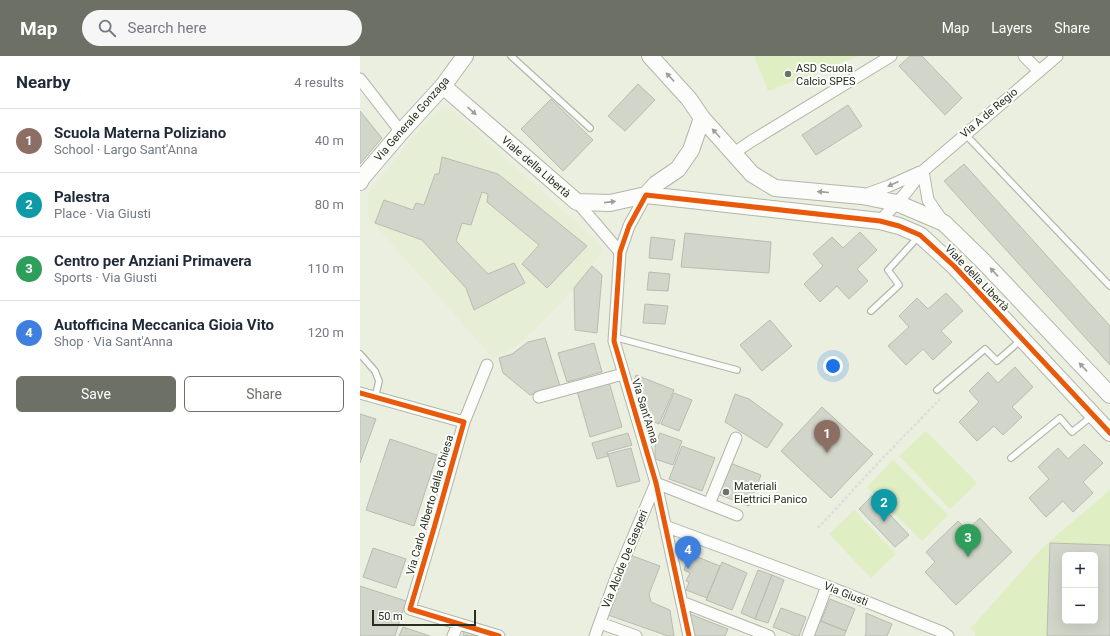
<!DOCTYPE html>
<meta charset="utf-8">
<style>
:root{--surface:#fff;--page:#f6f6f7;--text:#1f2937;--muted:#747a83;--line:#e0e1e3;--accent:#6d7165}
body{margin:0;font-family:Roboto,sans-serif;background:var(--page);color:var(--text)}
.controls{position:absolute;right:12px;bottom:12px;display:grid;overflow:hidden;border-radius:6px;box-shadow:0 4px 16px #0002}
.controls button{width:36px;height:36px;display:grid;place-items:center;padding:0;border:0;border-bottom:1px solid var(--line);background:var(--surface);color:var(--text);font:20px sans-serif}
.scale{position:absolute;left:12px;bottom:10px;width:104px;box-sizing:border-box;padding-left:4px;border:2px solid #2a2d23;border-top:0;font-size:11px;line-height:14px;white-space:nowrap;color:#2a2d23;-webkit-text-stroke:3px #fcfef9;paint-order:stroke}
.you{position:absolute;left:473px;top:310px;width:14px;height:14px;margin:-10px;border:3px solid #fff;border-radius:50%;background:#1a73e8;box-shadow:0 0 0 6px #1a73e833}
.badge{display:grid;place-items:center;width:26px;height:26px;border-radius:50%;background:var(--accent);color:#fff;font-size:13px;font-weight:700}
.pin{position:absolute;translate:-50% -33px;filter:drop-shadow(0 1px 2px #0008)}
.pin::after{content:'';position:absolute;top:21px;width:14px;height:12px;background:inherit;clip-path:polygon(0 0,100% 0,50% 100%)}
.list{margin:0;padding:0;list-style:none}
h2{display:flex;justify-content:space-between;align-items:center;height:52px;margin:0;padding:0 16px;font-size:17px}
h2 small{font-size:13px;font-weight:400;color:var(--muted)}
.list li{display:grid;grid-template-columns:26px 1fr auto;gap:12px;align-items:center;box-sizing:border-box;height:64px;padding:0 16px;border-top:1px solid var(--line)}
.list b{display:block;font-size:15px;white-space:nowrap}
.list p{margin:0;font-size:13px;white-space:nowrap;color:var(--muted)}
.list em{font-size:13px;font-style:normal;color:var(--muted)}
.actions{display:flex;gap:8px;padding:12px 16px}
.actions a{flex:1;padding:9px 0;border:1px solid var(--accent);border-radius:6px;text-align:center;font-size:14px;color:var(--accent)}
.actions .main{background:var(--accent);color:#fff}
.icon{flex:none;width:22px;height:22px;fill:none;stroke:currentColor;stroke-width:2;stroke-linecap:round;stroke-linejoin:round}
.map{position:relative;flex:none;width:750px;height:580px;overflow:hidden}
header{display:flex;align-items:center;gap:24px;box-sizing:border-box;height:56px;padding:0 20px;background:var(--accent);color:#fff}
header strong{font-size:19px}
nav{display:flex;gap:22px;margin-inline-start:auto;font-size:14px}
.search{width:280px;height:36px;background:var(--page);display:flex;align-items:center;gap:10px;box-sizing:border-box;padding:0 14px;border-radius:22px;color:var(--muted);font-size:15px}
main{display:flex}
aside{flex:1;background:var(--surface)}
.map>svg:first-child{display:block}
</style>
<header>
<strong>Map</strong>
<div class="search"><svg class="icon" aria-label="search" viewBox="0 0 24 24"><circle cx="10" cy="10" r="6"/><path d="M15 15l6 6"/></svg>Search here</div>
<nav><a>Map</a><a>Layers</a><a>Share</a></nav>
</header>
<main>
<aside>
<h2>Nearby<small>4 results</small></h2>
<ul class="list">
<li><span class="badge" style="background:#8d6e63">1</span><div><b>Scuola Materna Poliziano</b><p>School · Largo Sant'Anna</p></div><em>40 m</em></li>
<li><span class="badge" style="background:#0f9aa8">2</span><div><b>Palestra</b><p>Place · Via Giusti</p></div><em>80 m</em></li>
<li><span class="badge" style="background:#2e9e5b">3</span><div><b>Centro per Anziani Primavera</b><p>Sports · Via Giusti</p></div><em>110 m</em></li>
<li><span class="badge" style="background:#3f7fe0">4</span><div><b>Autofficina Meccanica Gioia Vito</b><p>Shop · Via Sant'Anna</p></div><em>120 m</em></li>
</ul>
<div class="actions"><a class="main">Save</a><a>Share</a></div>
</aside>
<div class="map">
<svg width="750" height="580" viewBox="0 0 750 580">
<rect width="100%" height="100%" fill="#eaefe0"/>
<path fill="#e6eed5" d="M86,52L92,54L241,189L242,193L241,198L214,232L182,267L163,284L149,295L133,302L8,161V137L72,59L82,53Z"/>
<path fill="#e0eec4" fill-rule="evenodd" d="M394,0H499L408,35Z
M566,375L617,427L590,453L539,400Z
M533,404L588,459L562,485L507,431Z
M750,434V580H615L616,577L610,573L683,491ZM705,499H735V565H705Z
M494,454L536,498L511,522L469,478Z"/>
<path fill="#d2d6ca" stroke="#b8bcb1" fill-rule="evenodd" d="M550,0H562L602,42L585,59L539,10Z
M278,28L295,44L265,75L248,60Z
M191,43L233,84L203,115L161,73Z
M488,49L502,70L456,99L442,79Z
M0,55L22,82L0,108Z
M82,101L138,118L227,190L187,232L162,208L179,189L127,146L128,138L122,136L111,169L102,167L96,185L128,218L154,207L165,227L114,254L106,232L62,184L15,167L24,144L53,154L56,147L64,149L75,118H79Z
M604,108L750,270V309L584,125Z
M500,176L517,194L497,213L508,225L489,243L477,230L460,246L444,228L463,210L453,198L472,181L483,192Z
M325,177L411,186L409,217L321,211Z
M291,181L315,184L312,204L289,202Z
M232,210L242,219L237,277L215,274L214,232Z
M289,216L310,218L308,235L287,234Z
M586,237L603,255L581,275L592,286L573,304L563,293L546,309L528,290L549,271L539,260L557,242L568,253Z
M285,248L308,250L305,268L283,267Z
M410,264L432,290L402,315L380,289Z
M185,282L200,330L170,339L143,317L139,302L152,298L168,286Z
M234,287L242,316L207,326L198,297Z
M655,311L673,331L652,351L662,361L643,379L634,370L617,385L599,366L619,346L609,335L628,316L638,327Z
M276,319L314,334L299,368L281,360L272,330Z
M249,326L262,371L230,381L217,335Z
M314,337L332,344L319,375L301,368Z
M375,338L389,343L423,368L407,392L365,366Z
M462,351L513,398L471,442L421,395Z
M0,358L16,363L0,407Z
M268,377L272,389L247,396L248,400L237,403L232,387Z
M300,377L322,385L313,409L295,403V390Z
M30,383L77,399L54,470L6,454Z
M724,388L743,407L723,426L733,437L713,456L703,445L686,461L669,442L689,423L678,411L698,392L708,403Z
M322,390L355,402L342,435L309,423Z
M271,392L280,425L257,431L248,398Z
M370,407L401,419L389,450L357,438Z
M512,440L549,479L535,491L499,453Z
M620,462L652,496L596,549L565,516L575,506L566,496L598,465L607,474Z
M690,487L750,489V580H687ZM705,499H735V565H705Z
M13,492L46,503L36,532L3,521Z
M325,496L360,510L347,542L326,534L329,526L326,525L330,517L324,514L327,506L322,504Z
M270,499L300,510L289,538L291,546L310,554L314,580H308L248,559Z
M362,506L387,517L372,554L346,544Z
M398,514L412,519L395,563L381,557Z
M412,519L424,524L408,567L395,563Z
M0,530L46,545L35,580H0Z
M470,543L495,553L486,575L461,565Z
M421,552L446,561L439,580H436L413,571Z
M506,557L532,568L527,580H505L506,577Z
M330,558L368,573L365,580H335Z
M460,565L486,575L484,580H454Z
M43,571L70,580H39Z
M104,575L116,580H103Z"/>
<g fill="none" stroke-linecap="round" stroke-linejoin="round">
<defs>
<path id="lane" d="M151,0L230,72
M605,78L750,230
M511,255L539,229L528,214L559,180
M254,281L377,314
M0,298L15,315L19,325L15,342
M577,334L625,293L637,305L661,284
M651,402L700,362L712,376L732,360"/>
<path id="street" d="M664,0L679,15
M0,23L41,76
M374,97L390,86L531,0
M563,115L568,144L584,167
M286,139L269,170L260,196L254,285L296,427L329,580
M504,139L529,130L560,116
M217,146L260,196
M520,165L544,139L563,115L697,0
M0,337L104,366L74,472L50,553L139,580
M179,341L263,318
M104,366L127,309
M296,427L377,459
M349,448L376,382
M305,470L467,530L582,576L588,580
M322,546L409,580
M240,567L276,580
M93,580L98,568
M235,580L256,522L296,427
M448,580L467,530"/>
<path id="secondary" d="M290,0L329,43L342,62L392,118L415,132L502,140L537,147L584,167L623,205L750,339
M83,30L217,146L250,147L286,139L296,128L318,113L331,94L342,62
M0,126L1,123L41,76L83,30L105,0
M286,139L520,165L539,170L560,179L594,210L750,377"/>
</defs>
<use href="#lane" stroke="#b2b6ab" stroke-width="8"/>
<use href="#street" stroke="#b2b6ab" stroke-width="13"/>
<use href="#secondary" stroke="#b2b6ab" stroke-width="18"/>
<path stroke="#dddfda" stroke-width="2.5" stroke-dasharray="3 2" stroke-linecap="butt" d="M458,472L518,407L580,343"/>
<use href="#lane" stroke="#fcfdfa" stroke-width="5.5"/>
<use href="#street" stroke="#fcfdfa" stroke-width="11"/>
<use href="#secondary" stroke="#fcfdfa" stroke-width="16"/>
<defs>
<path id="cycleway" d="M0,337L104,366L74,472L50,553L139,580
M329,580L296,427L254,285L260,196L269,170L286,139L520,165L539,170L560,179L594,210L750,377"/>
</defs>
<use href="#cycleway" stroke="#fcfef9" stroke-width="8"/>
<use href="#cycleway" stroke="#e8590c" stroke-width="5"/>
</g>
<defs><path id="oneway-solid" d="M-6-.8H1V-3.2L6.5 0L1 3.2V.8H-6Z"/></defs>
<g fill="#9e9f99">
<use href="#oneway-solid" transform="translate(310 21) rotate(-133)"/>
<use href="#oneway-solid" transform="translate(112 55) rotate(41)"/>
<use href="#oneway-solid" transform="translate(356 77) rotate(-132)"/>
<use href="#oneway-solid" transform="translate(533 128) rotate(156)"/>
<use href="#oneway-solid" transform="translate(463 136) rotate(-175)"/>
<use href="#oneway-solid" transform="translate(250 146) rotate(-6)"/>
<use href="#oneway-solid" transform="translate(634 216) rotate(-133)"/>
<use href="#oneway-solid" transform="translate(723 311) rotate(-133)"/>
</g>
<g fill="#6d7165" stroke="#fcfef9" stroke-width="1.5">
<circle cx="428" cy="18" r="4"/>
<circle cx="366" cy="436" r="4"/>
</g>
<g text-anchor="middle" dominant-baseline="central" stroke-width="4" stroke-linejoin="round" paint-order="stroke">
<g font-size="11" fill="#2a2d23" stroke="#fcfef9" text-anchor="start">
<text x="436" y="12">ASD Scuola<tspan x="436" dy="13">Calcio SPES</tspan></text>
<text x="374" y="430">Materiali<tspan x="374" dy="13">Elettrici Panico</tspan></text>
</g>
<g font-size="11" fill="#2a2d23" stroke="#fcfef9">
<text transform="translate(629 57) rotate(-40)">Via A de Regio</text>
<text transform="translate(52 63) rotate(-49)">Via Generale Gonzaga</text>
<text transform="translate(176 111) rotate(41)">Viale della Libertà</text>
<text transform="translate(617 222) rotate(46)">Viale della Libertà</text>
<text transform="translate(285 355) rotate(73)">Via Sant'Anna</text>
<text transform="translate(70 449) rotate(-74)">Via Carlo Alberto dalla Chiesa</text>
<text transform="translate(265 503) rotate(-68)">Via Alcide De Gasperi</text>
<text transform="translate(486 538) rotate(22)">Via Giusti</text>
</g>
</g>
</svg>
<div class="controls">
<button>+</button>
<button>−</button>
</div>
<div class="scale">50 m</div>
<div class="you"></div>
<div class="pin badge" style="left:467px;top:397px;background:#8d6e63">1</div>
<div class="pin badge" style="left:524px;top:466px;background:#0f9aa8">2</div>
<div class="pin badge" style="left:608px;top:501px;background:#2e9e5b">3</div>
<div class="pin badge" style="left:328px;top:513px;background:#3f7fe0">4</div>
</div>
</main>
